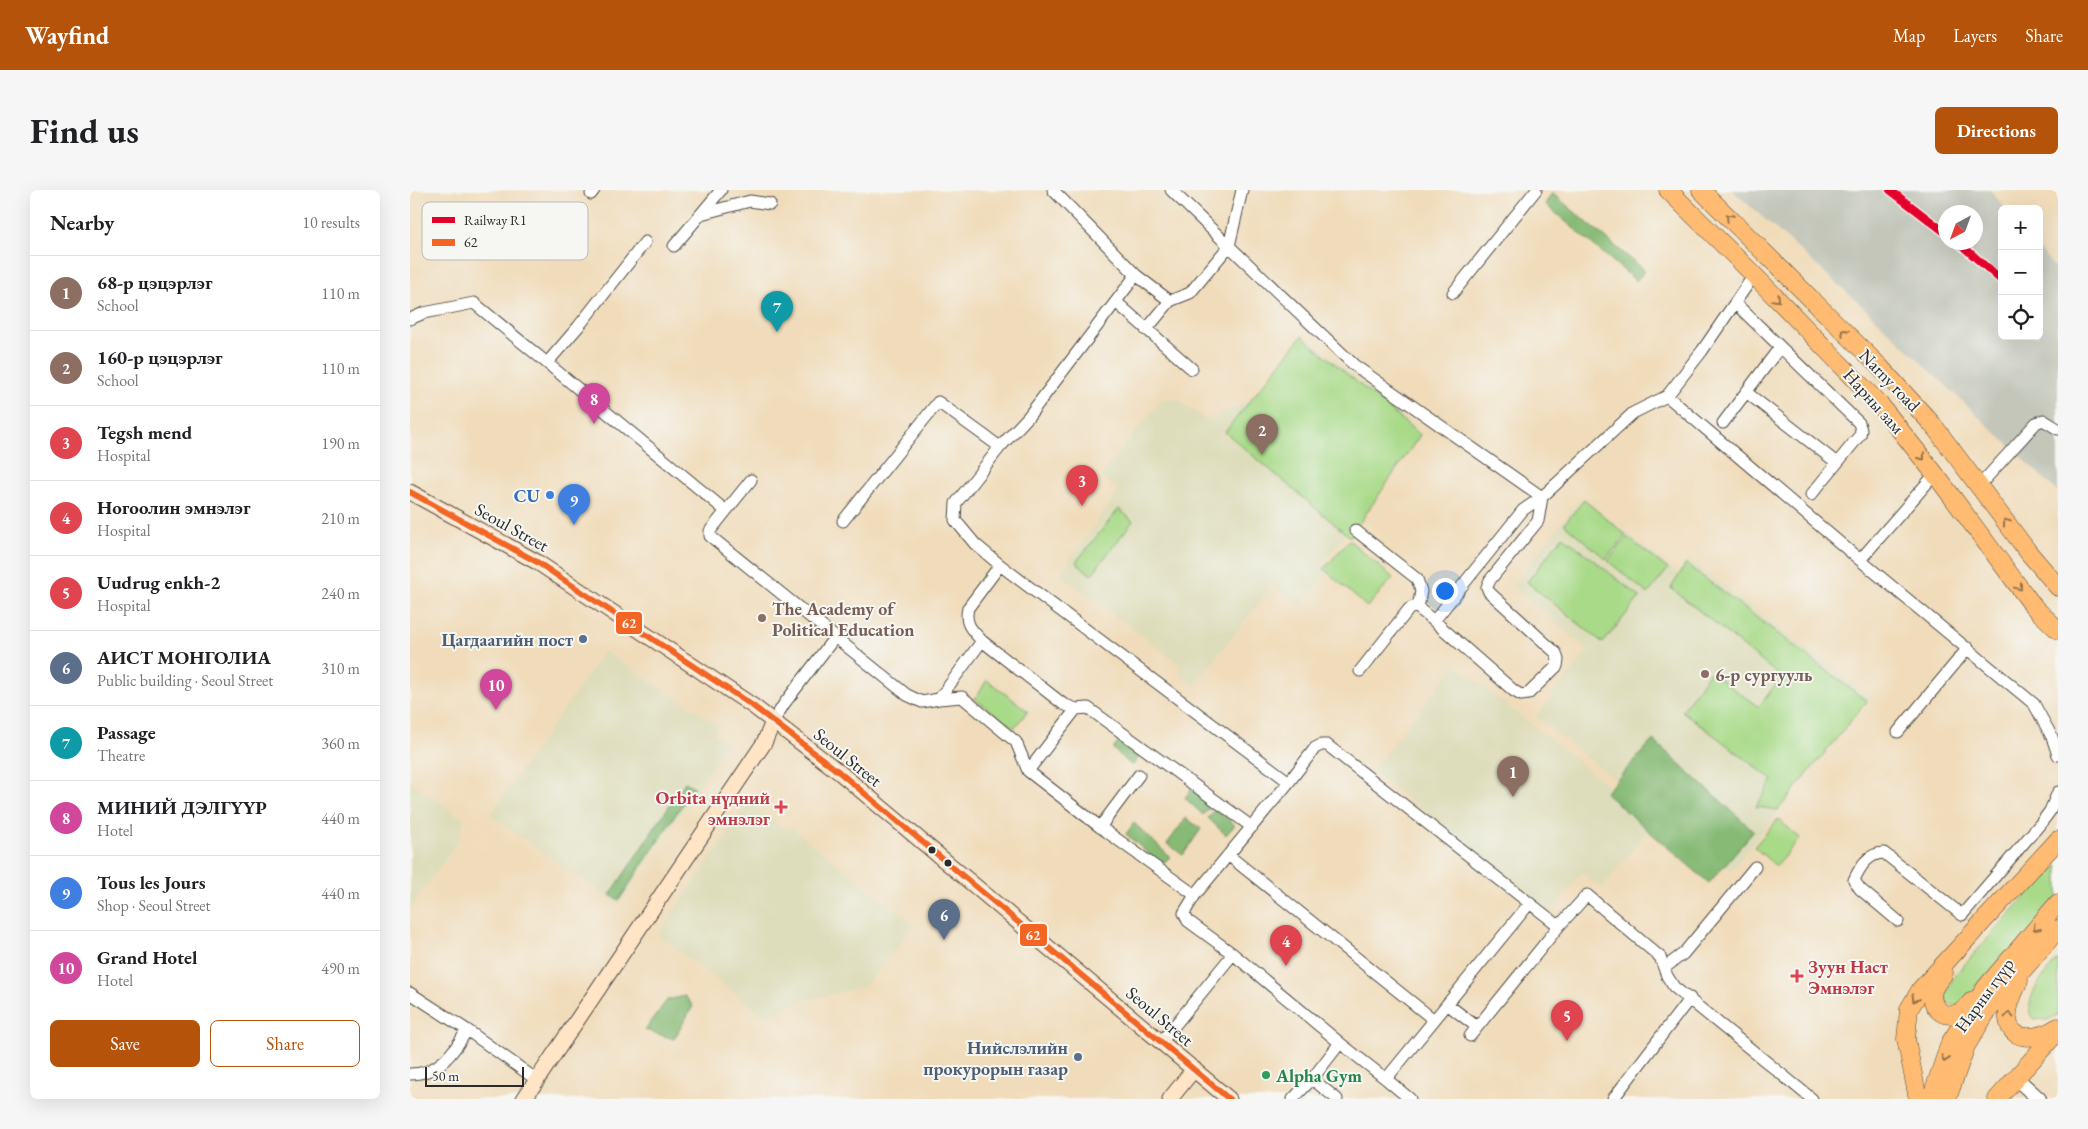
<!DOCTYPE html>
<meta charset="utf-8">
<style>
:root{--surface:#fff;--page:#f6f6f6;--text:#202124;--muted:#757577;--line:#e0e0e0;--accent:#b45309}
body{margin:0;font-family:"EB Garamond",serif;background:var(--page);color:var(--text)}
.controls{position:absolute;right:15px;top:15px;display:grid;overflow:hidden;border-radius:8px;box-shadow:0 5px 20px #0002}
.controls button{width:45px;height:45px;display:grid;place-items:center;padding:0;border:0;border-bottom:1px solid var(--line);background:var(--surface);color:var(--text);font:25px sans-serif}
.compass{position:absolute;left:1528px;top:15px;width:45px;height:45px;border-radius:50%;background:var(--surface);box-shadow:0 5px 20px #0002;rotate:221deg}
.scale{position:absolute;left:15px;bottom:12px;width:99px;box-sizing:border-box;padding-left:5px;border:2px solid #2b2b2b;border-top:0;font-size:14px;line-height:18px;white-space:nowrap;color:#2b2b2b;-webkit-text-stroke:4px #f6f6f2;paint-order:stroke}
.you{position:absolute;left:1034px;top:400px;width:18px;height:18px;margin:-12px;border:4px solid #fff;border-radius:50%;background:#1a73e8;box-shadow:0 0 0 8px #1a73e833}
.badge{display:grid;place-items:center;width:32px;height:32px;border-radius:50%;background:var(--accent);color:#fff;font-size:16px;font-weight:700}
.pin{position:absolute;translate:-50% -41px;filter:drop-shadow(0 1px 2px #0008)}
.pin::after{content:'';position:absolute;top:26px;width:18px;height:15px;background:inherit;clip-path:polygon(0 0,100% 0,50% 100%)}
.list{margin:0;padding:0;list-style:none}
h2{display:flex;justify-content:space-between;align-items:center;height:65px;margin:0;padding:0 20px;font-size:21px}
h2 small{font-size:16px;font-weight:400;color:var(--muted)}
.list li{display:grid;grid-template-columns:32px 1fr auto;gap:15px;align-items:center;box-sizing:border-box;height:75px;padding:0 20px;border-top:1px solid var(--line)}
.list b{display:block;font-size:19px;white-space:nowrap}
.list p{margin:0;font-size:16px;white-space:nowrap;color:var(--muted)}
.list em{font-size:16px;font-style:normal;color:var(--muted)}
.actions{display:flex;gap:10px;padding:15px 20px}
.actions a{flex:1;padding:11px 0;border:1px solid var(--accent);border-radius:8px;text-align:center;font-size:18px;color:var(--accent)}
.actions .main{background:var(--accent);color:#fff}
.icon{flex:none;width:28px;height:28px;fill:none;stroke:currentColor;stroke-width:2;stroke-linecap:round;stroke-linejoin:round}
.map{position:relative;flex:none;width:1648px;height:909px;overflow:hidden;border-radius:8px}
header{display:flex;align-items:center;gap:30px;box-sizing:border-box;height:70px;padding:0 25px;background:var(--accent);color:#fff}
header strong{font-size:24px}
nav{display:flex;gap:28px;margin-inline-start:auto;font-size:18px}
.intro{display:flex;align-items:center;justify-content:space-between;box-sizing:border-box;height:120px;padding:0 30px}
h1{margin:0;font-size:35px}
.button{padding:12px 22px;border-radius:8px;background:var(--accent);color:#fff;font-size:18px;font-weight:700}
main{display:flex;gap:30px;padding:0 30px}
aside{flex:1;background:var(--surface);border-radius:8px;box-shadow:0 5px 20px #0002}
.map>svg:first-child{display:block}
</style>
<header>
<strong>Wayfind</strong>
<nav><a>Map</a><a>Layers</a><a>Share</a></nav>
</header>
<div class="intro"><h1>Find us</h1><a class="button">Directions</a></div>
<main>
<aside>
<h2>Nearby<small>10 results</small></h2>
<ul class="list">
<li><span class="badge" style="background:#8d6e63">1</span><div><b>68-р цэцэрлэг</b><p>School</p></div><em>110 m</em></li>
<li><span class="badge" style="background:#8d6e63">2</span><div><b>160-р цэцэрлэг</b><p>School</p></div><em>110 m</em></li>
<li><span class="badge" style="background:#e0444e">3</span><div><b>Tegsh mend</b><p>Hospital</p></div><em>190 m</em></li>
<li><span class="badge" style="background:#e0444e">4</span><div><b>Ногоолин эмнэлэг</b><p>Hospital</p></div><em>210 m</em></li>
<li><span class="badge" style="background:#e0444e">5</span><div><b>Uudrug enkh-2</b><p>Hospital</p></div><em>240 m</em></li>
<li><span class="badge" style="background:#5c6f8a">6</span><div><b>АИСТ МОНГОЛИА</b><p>Public building · Seoul Street</p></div><em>310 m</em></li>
<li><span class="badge" style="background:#0f9aa8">7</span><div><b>Passage</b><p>Theatre</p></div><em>360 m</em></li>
<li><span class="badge" style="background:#d1479c">8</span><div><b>МИНИЙ ДЭЛГҮҮР</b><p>Hotel</p></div><em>440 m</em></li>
<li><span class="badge" style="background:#3f7fe0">9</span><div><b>Tous les Jours</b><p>Shop · Seoul Street</p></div><em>440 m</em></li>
<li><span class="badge" style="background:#d1479c">10</span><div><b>Grand Hotel</b><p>Hotel</p></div><em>490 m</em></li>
</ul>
<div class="actions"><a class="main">Save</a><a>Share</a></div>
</aside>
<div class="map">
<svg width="1648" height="909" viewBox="0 0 1648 909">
<rect width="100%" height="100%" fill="#f6f6f2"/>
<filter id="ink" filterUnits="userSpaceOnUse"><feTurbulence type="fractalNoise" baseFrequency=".02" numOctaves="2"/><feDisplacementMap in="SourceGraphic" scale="10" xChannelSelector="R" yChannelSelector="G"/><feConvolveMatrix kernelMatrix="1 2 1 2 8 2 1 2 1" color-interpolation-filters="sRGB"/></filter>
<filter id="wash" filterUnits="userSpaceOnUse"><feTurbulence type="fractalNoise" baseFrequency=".0096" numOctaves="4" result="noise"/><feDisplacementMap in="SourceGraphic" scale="20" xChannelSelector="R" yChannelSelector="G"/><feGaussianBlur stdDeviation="1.12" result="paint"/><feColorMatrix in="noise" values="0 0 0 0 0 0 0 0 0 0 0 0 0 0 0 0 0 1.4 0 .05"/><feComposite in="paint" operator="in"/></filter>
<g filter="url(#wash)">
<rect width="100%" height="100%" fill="#f0dcba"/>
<path fill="#deddbb" d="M900,148L934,178L1013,244L913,374L919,379L891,415L862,396L784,496L768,483L772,476L650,384L709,301L691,286L751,209H767L796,230L855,204Z
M1172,307L1267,383L1278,369L1461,507L1321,681L1126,527L1178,460L1102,396Z
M194,461L310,536L304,544L318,553L209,715L80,625Z
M1045,474L1244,632L1192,699L1171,683L1145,718L1137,720L962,581Z
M0,592L54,629L50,648L0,719Z
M339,612L373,638L383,639L505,735L454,797L392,811L354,826L248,745Z"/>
<path fill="#c3c6b9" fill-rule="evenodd" d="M1322,0H1580L1596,19H1592V146H1629V59L1648,81V302L1449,113ZM1536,22H1566V52H1536Z"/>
<path fill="#a8da88" stroke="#6a825a" d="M892,146L1010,245L940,347L815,242Z
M1174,310L1216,345L1196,369L1154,334Z
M709,319L723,331L681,385L666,372Z
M1153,346L1230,407L1193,453L1117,392Z
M1217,347L1258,379L1238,404L1198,371Z
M939,350L983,388L957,417L914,379Z
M1276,374L1457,511L1368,620L1346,617L1363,590L1272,521L1300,482L1349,517L1371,487L1261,398Z
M577,490L618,521L604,538L565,509Z
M1368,629L1390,648L1366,676L1344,657Z
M1648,676V709L1563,807L1547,816L1537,813L1536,802L1546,784L1615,707Z
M1648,769V825L1637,830L1624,829C1610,810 1636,783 1648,769Z"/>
<path fill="#86ba74" stroke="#587250" d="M1142,3L1235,81L1226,91L1135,14Z
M711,549L730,566L722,576L703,559Z
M1243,550L1344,641L1299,693L1195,603Z
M275,592L284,597L209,710L200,705Z
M782,598L802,615L793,625L775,608Z
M806,618L825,635L816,645L798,628Z
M776,628L791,639L773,665L757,654Z
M724,633L760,667L751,675L716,644Z
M275,806L283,816L264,849L235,840L257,810Z"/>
</g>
<g filter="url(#ink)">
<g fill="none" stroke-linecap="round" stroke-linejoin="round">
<defs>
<path id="minor" d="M643,0L726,85L618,227L590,257L546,313L545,330L565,354L590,375L879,592
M761,0L819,56L832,0
M181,4L184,0
M291,24L340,11L360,14
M264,56L311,0
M726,85L760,111L780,103L819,56L944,175L1132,307
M1043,103L1126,0
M706,112L782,179
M1325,113L1449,233L1451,240L1450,245L1401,305
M0,129L14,123L64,113L137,173L168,137L235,52
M736,140L760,111
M137,173L316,321
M1336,202L1427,273
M1257,206L1450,370L1624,514L1642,547L1648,565
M1313,233L1370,157
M341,290L300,341V346L425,447L374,514L363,532
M1569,296L1626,233L1633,230L1648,239
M433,331L528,212L590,257
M945,340L1007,389L1011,401L1008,418
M1450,370L1525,284
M1024,431L1113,320L1132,307L1223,223L1257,206L1292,161L1344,85
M425,447L497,505L512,512L529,509L552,507L606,552L618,581L690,637L785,705
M572,451L653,514L666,519L678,518L842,637
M950,481L999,419L1003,417L1008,418L1024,431L1104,501L1111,505L1118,504L1147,476L1148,470L1146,463L1079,402L1077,397L1080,390L1128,331L1132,307
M529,509L572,451C562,440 554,434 558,418L590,375
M1488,542L1558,458
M618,581L666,519
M690,637L729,585
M818,665L1024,830
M1488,731L1450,699L1444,690C1450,677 1458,663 1474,663L1552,725L1631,633L1640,621L1648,602
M823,764L778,731L774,723L785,705L879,592L905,558L911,555H917L1149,736L1177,705L1250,767L1257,786L1264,797L1402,909
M1254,778L1273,764L1345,677
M0,803L57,840L127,890
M1037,814L1067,837
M1060,846L1149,736
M752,851L823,764L930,853L902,889L927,909
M930,853L976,889L1119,714
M0,884C29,884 44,862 57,840
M976,889L1000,909
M883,909L902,889
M1203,909L1280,808"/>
<path id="tertiary" d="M1606,888L1629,909"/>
<path id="secondary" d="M0,302L127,372L343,516L429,582L819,909
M114,909L354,553L363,532
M760,909L784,879"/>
<path id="primary" d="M1258,0L1344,85L1471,216L1525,284L1624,417L1648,440
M1291,0L1469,176L1523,235L1619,363L1648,397
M1534,783C1531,788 1525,794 1523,800C1519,816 1533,830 1548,823C1554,821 1559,814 1563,810
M1609,791C1604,802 1596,817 1598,829C1601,856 1633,847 1648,837
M1508,909L1496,849L1499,819L1511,799L1648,650
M1521,909L1540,853L1576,797L1648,713
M1537,909L1556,856L1576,823L1648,739
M1587,909L1648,841"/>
</defs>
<use href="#minor" stroke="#494640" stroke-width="13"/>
<use href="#tertiary" stroke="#494640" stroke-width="16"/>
<use href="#secondary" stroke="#494640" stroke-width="17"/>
<use href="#primary" stroke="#494640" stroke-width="19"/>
<use href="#minor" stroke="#fff" stroke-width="11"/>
<use href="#tertiary" stroke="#fff" stroke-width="14"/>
<use href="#secondary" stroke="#ffe4c6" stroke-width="15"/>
<use href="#primary" stroke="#febb71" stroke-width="18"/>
<path stroke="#2b2b2b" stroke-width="4" d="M1480,0L1536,43
M1548,52L1553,57"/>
<defs>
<path id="bus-1" d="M0,302L127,372L343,516L429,582L819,909"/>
</defs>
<use href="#bus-1" stroke="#f6f6f2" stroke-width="10"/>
<use href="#bus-1" stroke="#f26522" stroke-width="6"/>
<defs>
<path id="rail-1" d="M1480,0L1536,43
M1548,52L1592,91"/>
</defs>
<use href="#rail-1" stroke="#f6f6f2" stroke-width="11"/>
<use href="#rail-1" stroke="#e4002b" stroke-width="8"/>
</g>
<defs><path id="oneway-chevron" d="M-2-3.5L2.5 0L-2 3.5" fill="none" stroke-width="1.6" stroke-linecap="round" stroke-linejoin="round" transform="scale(1.25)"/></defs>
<g stroke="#94734e">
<use href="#oneway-chevron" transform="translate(1319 27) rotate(-135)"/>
<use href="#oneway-chevron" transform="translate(1367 109) rotate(46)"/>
<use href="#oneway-chevron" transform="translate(1434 142) rotate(-135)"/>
<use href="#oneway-chevron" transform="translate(1512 267) rotate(52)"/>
<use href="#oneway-chevron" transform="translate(1596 332) rotate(-127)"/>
<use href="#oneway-chevron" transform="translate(1609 397) rotate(53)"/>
<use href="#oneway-chevron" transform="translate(1626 738) rotate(131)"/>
<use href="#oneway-chevron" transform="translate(1505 809) rotate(121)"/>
<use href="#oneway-chevron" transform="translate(1599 825) rotate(-90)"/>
<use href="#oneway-chevron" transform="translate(1535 869) rotate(109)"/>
</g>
</g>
<circle fill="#3f7fe0" stroke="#f6f6f2" stroke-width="2" cx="140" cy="305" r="5"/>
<g fill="#8d6e63" stroke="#f6f6f2" stroke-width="2">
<circle cx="352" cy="428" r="5"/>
<circle cx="1295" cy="484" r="5"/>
</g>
<g fill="#5c6f8a" stroke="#f6f6f2" stroke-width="2">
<circle cx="173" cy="449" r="5"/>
<circle cx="668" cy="867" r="5"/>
</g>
<g fill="#e0444e" stroke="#f6f6f2" stroke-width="2">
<path d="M368.5 609.5h5v5h5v5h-5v5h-5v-5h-5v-5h5z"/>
<path d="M1384.5 778.5h5v5h5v5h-5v5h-5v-5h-5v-5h5z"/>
</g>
<g fill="#2b2b2b" stroke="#f6f6f2" stroke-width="2">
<circle cx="522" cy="660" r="4.5"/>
<circle cx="538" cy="673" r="4.5"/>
</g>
<circle fill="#2e9e5b" stroke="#f6f6f2" stroke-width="2" cx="856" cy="885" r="5"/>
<g text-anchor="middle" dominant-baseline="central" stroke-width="4" stroke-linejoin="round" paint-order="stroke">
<g font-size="18" fill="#2b2b2b" stroke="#f6f6f2">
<text transform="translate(1480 190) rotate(46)">Narny road</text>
<text transform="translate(1464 211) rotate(48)">Нарны зам</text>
<text transform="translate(102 337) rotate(29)">Seoul Street</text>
<text transform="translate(438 567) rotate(39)">Seoul Street</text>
<text transform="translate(1574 805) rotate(-54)">Нарны гүүр</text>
<text transform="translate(750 826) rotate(40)">Seoul Street</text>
</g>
<g font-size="18" font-weight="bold" fill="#366cbe" stroke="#f6f6f2" text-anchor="end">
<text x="130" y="305">CU</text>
</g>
<g font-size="18" font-weight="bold" fill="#785e54" stroke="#f6f6f2" text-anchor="start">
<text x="362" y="418">The Academy of<tspan x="362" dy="21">Political Education</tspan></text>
<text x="1305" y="484">6-р сургууль</text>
</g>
<g font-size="18" font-weight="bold" fill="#4e5e75" stroke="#f6f6f2" text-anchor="end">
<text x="163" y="449">Цагдаагийн пост</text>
<text x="658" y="857">Нийслэлийн<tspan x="658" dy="21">прокурорын газар</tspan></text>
</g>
<g font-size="18" font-weight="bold" fill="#be3a42" stroke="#f6f6f2" text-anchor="end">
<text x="360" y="607">Orbita нүдний<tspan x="360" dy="21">эмнэлэг</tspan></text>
<text x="1398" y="776" text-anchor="start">Зуун Наст<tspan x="1398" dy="21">Эмнэлэг</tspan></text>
</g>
<g font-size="18" font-weight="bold" fill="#27864d" stroke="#f6f6f2" text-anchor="start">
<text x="866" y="885">Alpha Gym</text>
</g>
</g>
<rect x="12" y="12" width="166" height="58" rx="8" fill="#f6f6f2" stroke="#b9b9b6" stroke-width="1"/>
<rect x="22" y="27" width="23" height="6" fill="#e4002b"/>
<rect x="22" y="49" width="23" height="7" fill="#f26522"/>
<g font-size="14" fill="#2b2b2b">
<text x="54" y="35">Railway R1</text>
<text x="54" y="57">62</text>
</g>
<g stroke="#f6f6f2" stroke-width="2">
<rect x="205" y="421" width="28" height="24" rx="5" fill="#f26522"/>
<rect x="609" y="733" width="29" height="24" rx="5" fill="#f26522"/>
</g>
<g font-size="14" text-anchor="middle" font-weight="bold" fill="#fff">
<text x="219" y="438">62</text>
<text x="623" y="750">62</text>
</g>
</svg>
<div class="controls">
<button>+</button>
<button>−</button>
<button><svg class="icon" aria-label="locate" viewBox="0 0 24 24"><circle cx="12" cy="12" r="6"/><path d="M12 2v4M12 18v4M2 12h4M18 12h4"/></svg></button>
</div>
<svg class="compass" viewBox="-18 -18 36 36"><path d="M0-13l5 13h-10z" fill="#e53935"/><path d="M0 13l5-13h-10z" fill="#757577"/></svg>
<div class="scale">50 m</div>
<div class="you"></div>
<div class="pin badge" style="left:1103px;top:607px;background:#8d6e63">1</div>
<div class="pin badge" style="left:852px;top:265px;background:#8d6e63">2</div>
<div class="pin badge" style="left:672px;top:316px;background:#e0444e">3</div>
<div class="pin badge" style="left:876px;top:776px;background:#e0444e">4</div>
<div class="pin badge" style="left:1157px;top:851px;background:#e0444e">5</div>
<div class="pin badge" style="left:534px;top:750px;background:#5c6f8a">6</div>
<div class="pin badge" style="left:367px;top:142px;background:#0f9aa8">7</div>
<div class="pin badge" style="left:184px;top:234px;background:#d1479c">8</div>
<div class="pin badge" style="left:164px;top:335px;background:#3f7fe0">9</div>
<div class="pin badge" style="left:86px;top:520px;background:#d1479c">10</div>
</div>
</main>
